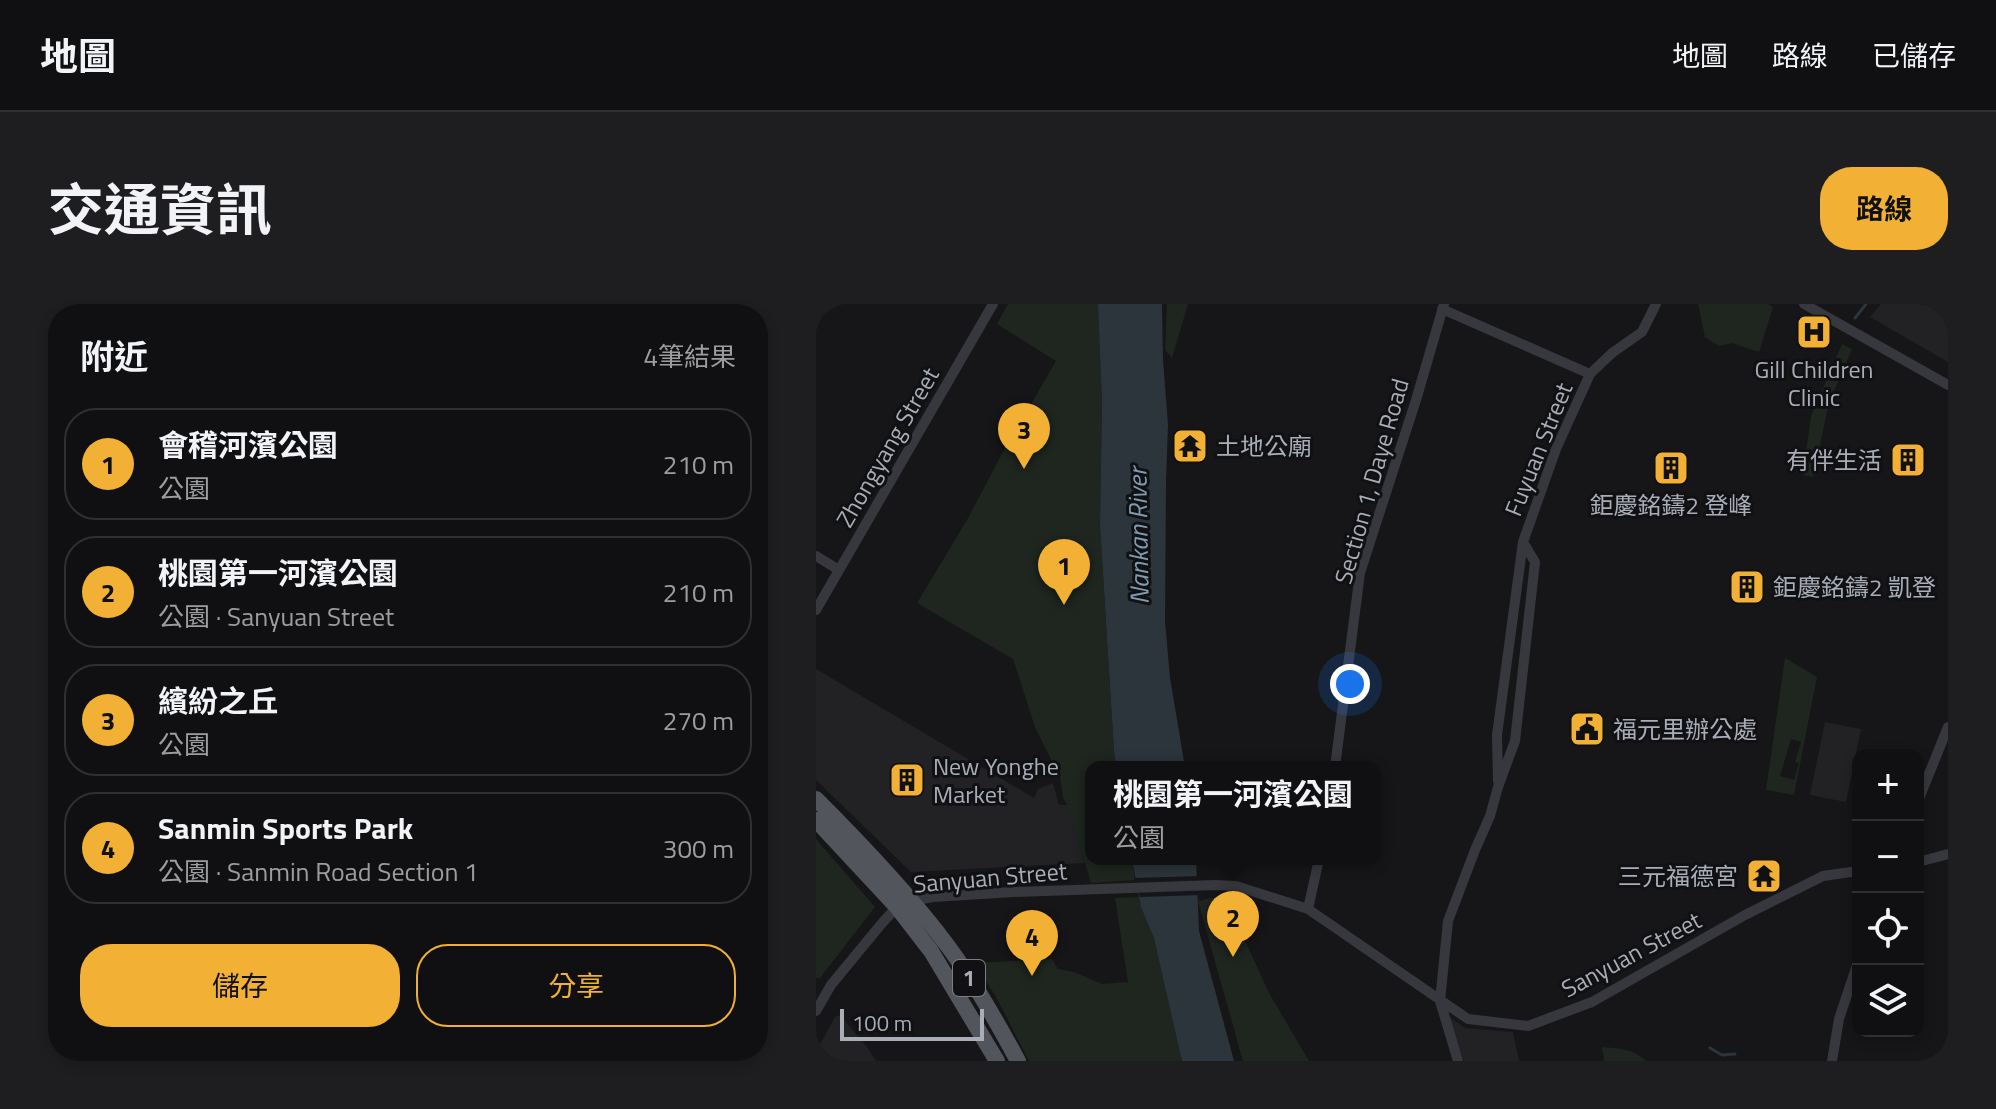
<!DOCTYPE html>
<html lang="zh-TW">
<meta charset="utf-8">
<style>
:root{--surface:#101012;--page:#1e1e20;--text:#f1f3f6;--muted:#9c9d9f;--line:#303032;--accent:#f2b134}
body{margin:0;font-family:"Titillium Web","Noto Sans TC",sans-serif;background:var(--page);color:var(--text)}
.controls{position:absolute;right:24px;bottom:24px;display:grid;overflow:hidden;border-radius:16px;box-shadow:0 4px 12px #0003}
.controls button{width:72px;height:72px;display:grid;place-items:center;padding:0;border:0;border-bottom:2px solid var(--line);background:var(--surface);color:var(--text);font:40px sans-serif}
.scale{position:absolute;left:24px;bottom:20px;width:144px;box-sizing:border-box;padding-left:8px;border:4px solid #a8adb8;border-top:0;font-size:22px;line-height:28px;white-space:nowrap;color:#a8adb8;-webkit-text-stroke:6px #111113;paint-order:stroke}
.you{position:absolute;left:534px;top:380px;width:28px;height:28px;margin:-20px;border:6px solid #fff;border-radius:50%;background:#1a73e8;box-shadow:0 0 0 12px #1a73e833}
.badge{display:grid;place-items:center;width:52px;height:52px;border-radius:50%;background:var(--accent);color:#111;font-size:26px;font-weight:700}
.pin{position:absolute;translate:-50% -66px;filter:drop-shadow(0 2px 4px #0008)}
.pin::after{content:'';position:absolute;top:42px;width:28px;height:24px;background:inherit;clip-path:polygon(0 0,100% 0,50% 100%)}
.popup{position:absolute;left:269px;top:457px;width:296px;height:104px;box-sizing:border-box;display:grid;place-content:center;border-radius:16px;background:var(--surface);filter:drop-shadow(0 2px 6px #0005);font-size:26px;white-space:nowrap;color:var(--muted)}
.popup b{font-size:30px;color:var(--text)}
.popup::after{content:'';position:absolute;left:50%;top:100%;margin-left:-16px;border:16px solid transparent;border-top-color:var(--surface)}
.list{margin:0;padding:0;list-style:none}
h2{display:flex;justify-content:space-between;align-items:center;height:104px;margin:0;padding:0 32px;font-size:34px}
h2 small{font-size:26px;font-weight:400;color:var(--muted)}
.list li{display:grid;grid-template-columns:52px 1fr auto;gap:24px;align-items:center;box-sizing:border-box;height:112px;margin:0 16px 16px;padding:0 16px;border:2px solid var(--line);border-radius:32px}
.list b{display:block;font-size:30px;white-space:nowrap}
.list p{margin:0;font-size:26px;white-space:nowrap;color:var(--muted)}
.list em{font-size:26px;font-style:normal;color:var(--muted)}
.actions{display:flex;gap:16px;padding:24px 32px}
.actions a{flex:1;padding:18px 0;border:2px solid var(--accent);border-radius:32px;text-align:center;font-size:28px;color:var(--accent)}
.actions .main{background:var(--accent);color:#111}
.icon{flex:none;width:44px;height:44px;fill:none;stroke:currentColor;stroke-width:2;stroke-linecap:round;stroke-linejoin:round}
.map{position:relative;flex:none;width:1132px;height:757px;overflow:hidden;border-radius:32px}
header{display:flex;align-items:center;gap:48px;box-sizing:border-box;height:112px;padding:0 40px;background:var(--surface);border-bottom:2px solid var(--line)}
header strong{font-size:38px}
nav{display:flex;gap:44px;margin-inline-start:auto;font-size:28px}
.intro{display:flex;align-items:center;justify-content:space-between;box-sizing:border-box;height:192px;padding:0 48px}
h1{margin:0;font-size:56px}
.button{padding:20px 36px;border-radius:32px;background:var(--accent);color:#111;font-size:28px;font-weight:700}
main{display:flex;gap:48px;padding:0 48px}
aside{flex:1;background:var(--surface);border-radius:32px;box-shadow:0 4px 12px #0003}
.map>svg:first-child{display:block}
</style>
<header>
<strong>地圖</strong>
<nav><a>地圖</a><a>路線</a><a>已儲存</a></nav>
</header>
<div class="intro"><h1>交通資訊</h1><a class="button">路線</a></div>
<main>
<aside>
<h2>附近<small>4筆結果</small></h2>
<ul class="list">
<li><span class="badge">1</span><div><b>會稽河濱公園</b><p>公園</p></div><em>210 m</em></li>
<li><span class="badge">2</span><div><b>桃園第一河濱公園</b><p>公園 · Sanyuan Street</p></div><em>210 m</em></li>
<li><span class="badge">3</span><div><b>繽紛之丘</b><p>公園</p></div><em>270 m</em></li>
<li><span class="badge">4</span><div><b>Sanmin Sports Park</b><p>公園 · Sanmin Road Section 1</p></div><em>300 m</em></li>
</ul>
<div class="actions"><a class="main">儲存</a><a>分享</a></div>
</aside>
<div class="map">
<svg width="1132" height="757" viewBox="0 0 1132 757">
<rect width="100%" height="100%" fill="#161618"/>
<path fill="#222225" d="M1065,0H1132V58L1054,13Z
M0,365L218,494L222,485L237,479L243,501H252L269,559L95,568L0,476Z
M1009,418L1045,425L1030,498L994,491Z
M24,711L51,743L60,757H0V748L19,713Z
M631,711L649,724L697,728L703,757H648Z"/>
<path fill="#1e261f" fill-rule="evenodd" d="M192,0H282L286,100L284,220L298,447L300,463H275V555H316L319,576L275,579L252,502L247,494L244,473L219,423L197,355L101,299L151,216L187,148L240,57L181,20Z
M351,0H372L356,54L349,46Z
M882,0H952L957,3L943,48L916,39L903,42L889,33Z
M1026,40L1036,45L1013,99L997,173L987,171L995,112Z
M969,354L1001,373L978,491L950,486ZM975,435L985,438L979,458L983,459L978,476L964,472Z
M0,535L59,603L4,674H0Z
M408,591L453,689L493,757H427L382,597Z
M323,593L338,634L354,694L366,757H213L179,691L158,659L236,655L242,665L258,668L286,680L312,678L299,594Z
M786,743C802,744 818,745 830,757H788Z"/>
<path fill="#2c353c" d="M282,0H346L347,56L352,121L350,177L349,317L354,374L369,463H300L298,447L284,220L286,100Z
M316,555H380L383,627L418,757H366L338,634L325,603Z"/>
<path fill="#161618" d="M385,572L386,591L324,593L318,574Z"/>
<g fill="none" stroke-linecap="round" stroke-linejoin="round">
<path stroke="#2c353c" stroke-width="3" d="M1039,14L1050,0
M894,744L906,751L919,750"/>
<path stroke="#37383d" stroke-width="10" d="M988,0L1132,81
M626,5L774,70
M0,252L23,266
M0,306L177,0
M519,463L544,269L600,96L628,0
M682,477L681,431L707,238L740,145L774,70L796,49L826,28L840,0
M1102,497L1132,423
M1102,558L1132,550
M492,605L503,555
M0,707L15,681L67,618L81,603L95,597L117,593L198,588L399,581L420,582L492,605L652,715L712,722L776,698L929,611L1007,572L1042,567
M642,757L624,697L632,617L659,546L674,512L682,483L699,437L719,258L707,238
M1016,757L1023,715L1042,658"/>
<path stroke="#53555c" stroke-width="16" d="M0,495C46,541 92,589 131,641C158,677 181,718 202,757
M0,516L81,603L115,647L181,757"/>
</g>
<defs>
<symbol id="hospital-square" viewBox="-11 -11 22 22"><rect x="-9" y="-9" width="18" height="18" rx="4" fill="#f2b134" stroke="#111113"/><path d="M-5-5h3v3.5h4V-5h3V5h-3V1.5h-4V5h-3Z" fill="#111"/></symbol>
<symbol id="temple-square" viewBox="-11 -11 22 22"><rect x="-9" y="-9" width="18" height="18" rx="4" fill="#f2b134" stroke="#111113"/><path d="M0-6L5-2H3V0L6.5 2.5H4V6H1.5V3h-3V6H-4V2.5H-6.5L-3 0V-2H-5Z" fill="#111"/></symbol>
<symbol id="building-square" viewBox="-11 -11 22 22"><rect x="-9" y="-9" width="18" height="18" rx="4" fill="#f2b134" stroke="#111113"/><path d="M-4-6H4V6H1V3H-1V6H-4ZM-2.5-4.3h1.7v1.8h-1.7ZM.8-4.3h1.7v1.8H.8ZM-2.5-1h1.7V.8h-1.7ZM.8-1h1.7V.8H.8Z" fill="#111"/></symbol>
<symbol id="civic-square" viewBox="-11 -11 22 22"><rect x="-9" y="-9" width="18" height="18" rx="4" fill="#f2b134" stroke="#111113"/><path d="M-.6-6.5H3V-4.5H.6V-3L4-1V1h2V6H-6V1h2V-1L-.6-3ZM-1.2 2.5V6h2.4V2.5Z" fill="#111"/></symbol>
</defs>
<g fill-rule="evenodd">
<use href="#hospital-square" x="978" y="8" width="40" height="40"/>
<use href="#temple-square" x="354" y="122" width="40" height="40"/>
<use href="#building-square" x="1072" y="136" width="40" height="40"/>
<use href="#building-square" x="835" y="144" width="40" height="40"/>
<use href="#building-square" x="911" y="263" width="40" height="40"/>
<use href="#civic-square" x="751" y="405" width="40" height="40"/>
<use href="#building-square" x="71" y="456" width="40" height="40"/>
<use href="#temple-square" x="928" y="552" width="40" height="40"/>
</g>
<g text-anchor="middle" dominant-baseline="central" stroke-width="6" stroke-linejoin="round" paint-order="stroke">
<rect fill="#111113" stroke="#7b7e86" stroke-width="2" x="137" y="656" width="32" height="36" rx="6"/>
<g font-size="22" font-weight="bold" fill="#a8adb8">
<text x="153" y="674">1</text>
</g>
<g font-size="24" fill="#a8adb8" stroke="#111113" text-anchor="start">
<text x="998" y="65" text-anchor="middle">Gill Children<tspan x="998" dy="28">Clinic</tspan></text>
<text x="400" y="142">土地公廟</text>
<text x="1066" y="156" text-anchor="end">有伴生活</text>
<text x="855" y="201" text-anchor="middle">鉅慶銘鑄2 登峰</text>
<text x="957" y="283">鉅慶銘鑄2 凱登</text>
<text x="797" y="425">福元里辦公處</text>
<text x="117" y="462">New Yonghe<tspan x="117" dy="28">Market</tspan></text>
<text x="922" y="572" text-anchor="end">三元福德宮</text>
</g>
<g font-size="24" fill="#a8adb8" stroke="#111113">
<text transform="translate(71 143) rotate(-60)">Zhongyang Street</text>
<text transform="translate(722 145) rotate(-68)">Fuyuan Street</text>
<text transform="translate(555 177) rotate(-74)">Section 1, Daye Road</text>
<text transform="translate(174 573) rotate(-5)">Sanyuan Street</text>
<text transform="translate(815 650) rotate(-28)">Sanyuan Street</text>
</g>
<g font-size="26" font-style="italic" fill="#7f9bb3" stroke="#111113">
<text transform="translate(322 232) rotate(-91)">Nankan River</text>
</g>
</g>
</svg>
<div class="controls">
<button>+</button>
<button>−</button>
<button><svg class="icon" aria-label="locate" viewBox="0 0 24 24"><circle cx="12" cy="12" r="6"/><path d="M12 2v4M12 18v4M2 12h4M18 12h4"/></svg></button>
<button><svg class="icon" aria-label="layers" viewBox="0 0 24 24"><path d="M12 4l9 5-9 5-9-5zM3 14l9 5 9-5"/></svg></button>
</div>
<div class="scale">100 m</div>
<div class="you"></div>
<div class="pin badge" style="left:248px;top:301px">1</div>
<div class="pin badge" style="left:417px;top:653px">2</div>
<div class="popup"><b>桃園第一河濱公園</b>公園</div>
<div class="pin badge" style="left:208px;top:165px">3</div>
<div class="pin badge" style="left:216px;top:672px">4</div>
</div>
</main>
